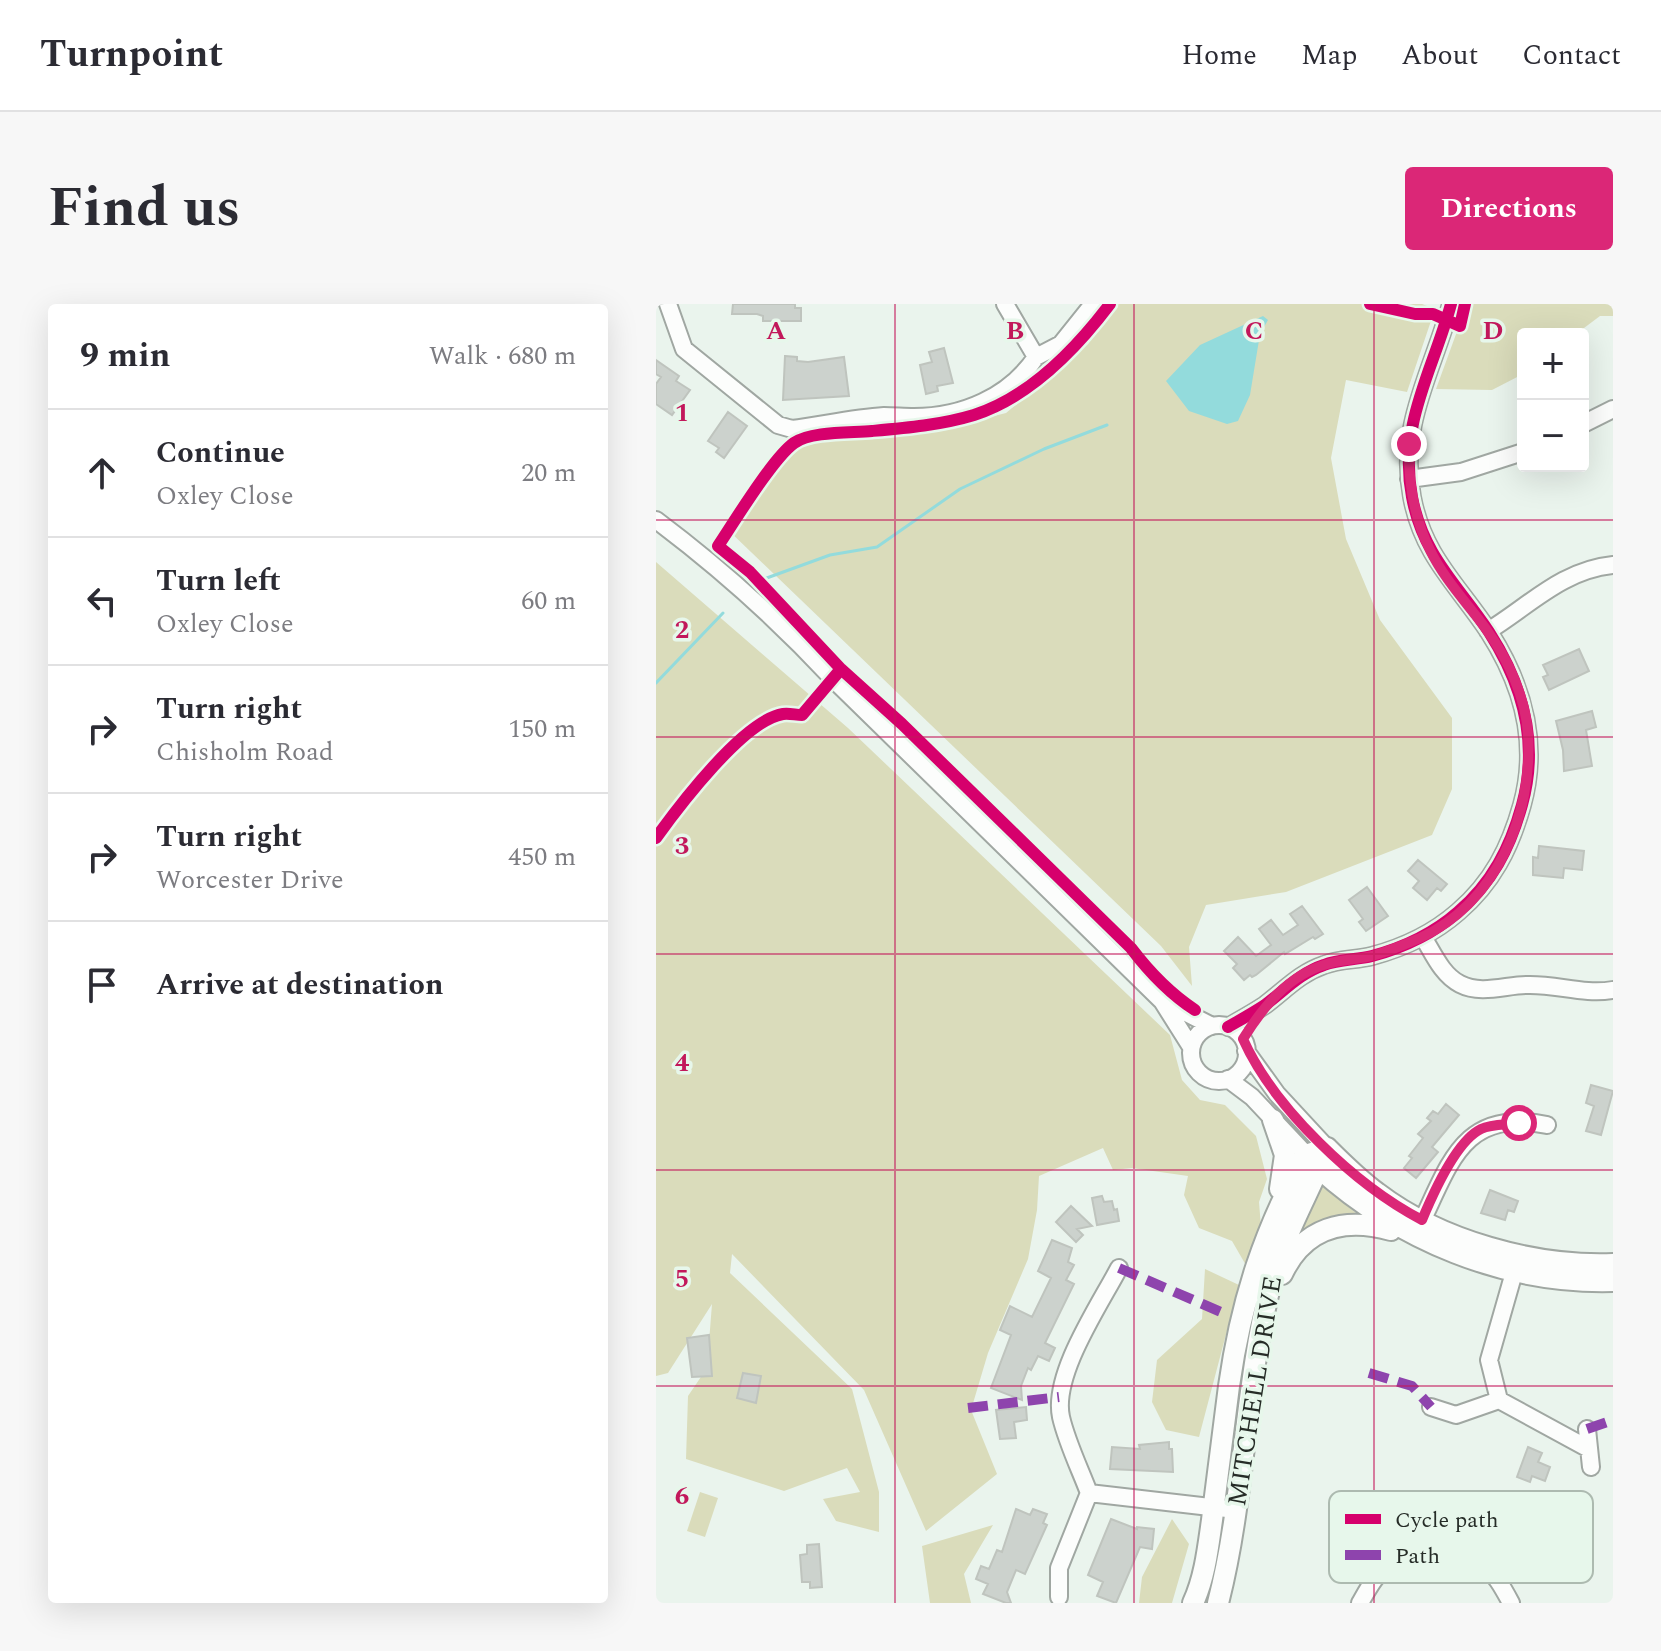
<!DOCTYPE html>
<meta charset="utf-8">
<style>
:root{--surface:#fff;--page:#f7f7f7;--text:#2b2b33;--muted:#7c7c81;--line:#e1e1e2;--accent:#db2777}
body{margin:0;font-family:Spectral,serif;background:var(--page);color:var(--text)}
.controls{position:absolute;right:24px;top:24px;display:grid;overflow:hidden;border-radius:8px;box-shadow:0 8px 32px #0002}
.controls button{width:72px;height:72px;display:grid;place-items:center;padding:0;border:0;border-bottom:2px solid var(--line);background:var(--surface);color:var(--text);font:40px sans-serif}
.stop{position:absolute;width:24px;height:24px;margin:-18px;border:6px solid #db2777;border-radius:50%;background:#fff}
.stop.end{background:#db2777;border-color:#fff;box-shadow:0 2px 8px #0008}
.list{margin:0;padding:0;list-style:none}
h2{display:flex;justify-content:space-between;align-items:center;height:104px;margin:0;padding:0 32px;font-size:34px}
h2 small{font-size:26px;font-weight:400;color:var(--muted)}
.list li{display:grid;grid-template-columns:52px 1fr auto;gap:24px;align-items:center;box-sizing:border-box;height:128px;padding:0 32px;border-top:2px solid var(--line)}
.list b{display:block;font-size:30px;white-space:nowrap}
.list p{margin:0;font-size:26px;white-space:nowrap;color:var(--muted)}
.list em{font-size:26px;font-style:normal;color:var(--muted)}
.icon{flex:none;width:44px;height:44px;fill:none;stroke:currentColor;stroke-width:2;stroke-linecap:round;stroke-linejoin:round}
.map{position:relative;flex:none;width:957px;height:1299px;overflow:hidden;border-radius:8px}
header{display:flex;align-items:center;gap:48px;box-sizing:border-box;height:112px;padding:0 40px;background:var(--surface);border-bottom:2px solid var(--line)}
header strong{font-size:38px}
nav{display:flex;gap:44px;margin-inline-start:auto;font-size:28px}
.intro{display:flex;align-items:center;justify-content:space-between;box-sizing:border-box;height:192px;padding:0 48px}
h1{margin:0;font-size:56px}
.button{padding:20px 36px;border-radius:8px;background:var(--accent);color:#fff;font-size:28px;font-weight:700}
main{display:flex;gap:48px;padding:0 48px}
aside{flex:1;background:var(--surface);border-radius:8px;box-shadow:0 8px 32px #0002}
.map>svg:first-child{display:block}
</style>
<header>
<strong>Turnpoint</strong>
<nav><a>Home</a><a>Map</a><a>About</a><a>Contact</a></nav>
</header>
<div class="intro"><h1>Find us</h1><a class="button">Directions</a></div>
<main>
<aside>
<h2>9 min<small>Walk · 680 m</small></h2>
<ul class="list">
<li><svg class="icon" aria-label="ahead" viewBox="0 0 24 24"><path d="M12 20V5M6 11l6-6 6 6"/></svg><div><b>Continue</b><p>Oxley Close</p></div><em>20 m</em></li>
<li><svg class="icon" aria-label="left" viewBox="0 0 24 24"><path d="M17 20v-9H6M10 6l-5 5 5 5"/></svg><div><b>Turn left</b><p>Oxley Close</p></div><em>60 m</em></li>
<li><svg class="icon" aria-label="right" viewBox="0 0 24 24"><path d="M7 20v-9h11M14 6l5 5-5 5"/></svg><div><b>Turn right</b><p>Chisholm Road</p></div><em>150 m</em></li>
<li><svg class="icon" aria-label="right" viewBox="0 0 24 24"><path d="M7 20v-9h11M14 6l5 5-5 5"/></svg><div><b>Turn right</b><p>Worcester Drive</p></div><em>450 m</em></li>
<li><svg class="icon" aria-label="arrive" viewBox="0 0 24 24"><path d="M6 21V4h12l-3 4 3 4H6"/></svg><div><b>Arrive at destination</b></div></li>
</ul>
</aside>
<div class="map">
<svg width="957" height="1299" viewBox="0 0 957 1299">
<rect width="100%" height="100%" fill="#eaf4ed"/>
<path fill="#dadcbb" d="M460,0H766L779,5L751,88L690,76L675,154L690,235L724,316L796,414V485L776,531L630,588L550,601L533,643L536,682L505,642L70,224L134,132L222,121L270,129L350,109L432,40Z
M811,0H957V12H944L920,30H867V70L836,86L780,85Z
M0,258L192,424L514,731L526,776L544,796L569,801L600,832L611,875L603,898L605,923L591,963L576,937L543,924L528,891L532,872L476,864L457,866L447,844L383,872L381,906L372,955L332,1049L315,1106L341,1170L270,1227L208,1086L76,950L74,969L196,1085L223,1188V1228L180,1217L167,1195L204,1188L191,1164L128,1187L30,1155L32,1092L51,1064L56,1000L12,1069L0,1072Z
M665,881L700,909L699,914L652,931L638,926Z
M549,965L583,981L543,1133L510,1126L496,1098L501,1056L546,1015Z
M44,1188L62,1194L49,1233L31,1227Z
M516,1215L533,1240L516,1299H483L486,1273Z
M337,1221L308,1270L315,1299H274L266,1242Z"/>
<path fill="#93dbdc" d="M607,12L612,16L604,30L594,91L582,117L571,120L533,107L510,77L544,41Z"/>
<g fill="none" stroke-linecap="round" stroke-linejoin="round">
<path stroke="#93dbdc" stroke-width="3" d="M108,275L174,251L221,243L304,185L388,145L451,121
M0,379L67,309"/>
</g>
<path fill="#ccd2cd" stroke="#bfc4be" stroke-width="2" d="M77,0H139V4H145V17H107V12L101,10H76Z
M288,44L297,79L281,82L282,87L270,90L264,61L276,58L273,48Z
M129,52L141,53V57L152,58L188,53L193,92L127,96Z
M0,56L23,72L20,77L34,86L16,111L0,100V80L5,73L0,70Z
M72,108L91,122L68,154L60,148L63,144L52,137Z
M923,345L933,367L893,386L887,373L892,371L887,361Z
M936,407L940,423L930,426L936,462L908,467L907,446L900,417Z
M883,542L928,547L926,566L908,564L907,574L877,571V553L882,554Z
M762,556L791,580L785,587L781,584L771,596L757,584L763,577L752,567Z
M711,583L732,612L710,627L703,618L707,615L693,596Z
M646,602L667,630L659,635L657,633L629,650L628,648L600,671L596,673L594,671L588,676L577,664L581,660L568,647L582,633L600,652L615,641L603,625L615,616L627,631L642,621L634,610Z
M935,781L957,787L945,831L930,827L938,802L930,799Z
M790,800L803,811L776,843L782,848L760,874L748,864L756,854L753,852L767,834L762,830L775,817L771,814L777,807L782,810Z
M834,886L862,897L858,908L852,906L849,916L825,909Z
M446,892L448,898L456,897L458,906L461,905L463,917L441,921L436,894Z
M415,902L436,922L421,925L427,931L420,938L400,918Z
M396,936L416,944L412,958L418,961L410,976L418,980L389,1039L399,1044L393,1057L382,1052L375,1066L372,1064L365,1082L366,1096L335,1084L355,1031L344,1026L354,1002L376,1013L395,974L382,967Z
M53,1031L56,1072L36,1073L31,1034Z
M87,1069L105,1072L100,1099L81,1094Z
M370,1103L371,1116L358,1118L360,1134L344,1135L340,1106Z
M513,1138V1145H516L517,1168L454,1165L456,1143L484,1145L483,1141Z
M872,1143L886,1149L882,1158L894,1163L889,1177L876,1172L874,1178L861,1173Z
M360,1205L374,1211L377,1205L391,1210L387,1219L391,1221L369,1270L360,1266L351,1288L355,1299H350L327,1290L332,1280L320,1275L325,1262L333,1265L341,1246L346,1248Z
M455,1215L481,1225V1223L498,1225L496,1245L484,1243L460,1299L441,1292L447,1278L432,1271Z
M163,1240L166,1283L154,1284V1278H146L144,1251L151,1250V1241Z"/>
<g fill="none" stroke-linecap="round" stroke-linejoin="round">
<defs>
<path id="minor" d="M12,0L28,45L122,121L136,125C167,121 197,114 228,112C238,112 248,113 258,113C306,113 353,93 380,53L349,0
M380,53L405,40L437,0
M927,120L957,105
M753,175L805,168L867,148
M0,216C64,264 122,316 176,374L506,697L535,743
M832,327C873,302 906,266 957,261
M767,633C777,649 786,671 804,680C825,691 850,681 871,681C901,680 927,691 957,686
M507,697L556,722
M535 749a28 28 0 1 1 56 0a28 28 0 1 1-56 0Z
M572,723C584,716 597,709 609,701C629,686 644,669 668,661C683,655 701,656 716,652C746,644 778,629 802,608C836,579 854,544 866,501C883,440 867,381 833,328C802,281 767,252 756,193C742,120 777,67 795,0
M590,747L621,790L671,844
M572,775L596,793L659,860
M762,925C793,864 804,803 891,821
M463,964C443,1002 396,1071 405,1113C411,1139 424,1165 433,1189L580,1206
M843,1096L933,1145
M775,1103L800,1111L843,1096L833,1056L861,958
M931,1125L935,1163
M403,1293V1264L433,1189
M704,1299C712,1285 721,1268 735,1259C760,1243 800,1240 825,1259C839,1269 847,1284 855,1299"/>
<path id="major" d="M617,816L629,851L624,885
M671,844C687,860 703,876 721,889C784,937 878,963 957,960
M663,864C743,936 848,980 957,977
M626,970C648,923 688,913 735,926
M537,1299C549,1273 552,1244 556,1216C562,1171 567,1126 573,1082C585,997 608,926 650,851L671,844
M562,1299C589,1194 588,1084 615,979C627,932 653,889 671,844"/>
</defs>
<use href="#minor" stroke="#a0a7a2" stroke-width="20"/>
<use href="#major" stroke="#a0a7a2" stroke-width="24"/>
<use href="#minor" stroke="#fcfdfc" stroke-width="16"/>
<use href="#major" stroke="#fcfdfc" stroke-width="20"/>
<path stroke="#8e44ad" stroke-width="10" stroke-dasharray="20 10" stroke-linecap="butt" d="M463,964L572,1011
M713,1069L756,1082L775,1103
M312,1104L403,1093
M931,1125L957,1116"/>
<defs>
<path id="cycleway" d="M714,0L759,10H777L804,22L809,0
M185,365L246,420L475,644C494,669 513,689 539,706
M0,534C23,502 88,416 127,410C133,409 140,411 146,411L185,365L94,268L62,242C78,218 117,154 138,139C155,127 195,129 216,127C250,124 285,121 318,111C374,93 420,45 454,0
M572,723C584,716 597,709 609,701C629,686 644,669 668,661C683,655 701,656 716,652C746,644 778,629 802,608C836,579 854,544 866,501C883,440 867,381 833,328C802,281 767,252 756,193C742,120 777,67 795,0"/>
</defs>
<use href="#cycleway" stroke="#e7f7eb" stroke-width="17"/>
<use href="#cycleway" stroke="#d6006c" stroke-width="12"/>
</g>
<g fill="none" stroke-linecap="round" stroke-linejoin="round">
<path stroke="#db2777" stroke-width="10" d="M753,140C752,177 757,212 774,246C788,275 811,299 830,325C852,355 870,394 872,431C877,511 840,599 764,634C750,640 734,647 719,651C703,656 686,655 671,660C632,671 607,703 587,735C618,804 699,881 766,916C776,892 800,837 825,825C836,820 851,821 863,819"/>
</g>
<path fill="none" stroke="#c2185b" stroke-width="2" stroke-opacity="0.55" d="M239,0V1299M478,0V1299M718,0V1299M0,216H957M0,433H957M0,650H957M0,866H957M0,1082H957"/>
<g text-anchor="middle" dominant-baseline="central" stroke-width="7" stroke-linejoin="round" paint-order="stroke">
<g font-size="26" fill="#262c27" stroke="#e7f7eb">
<text transform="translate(599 1087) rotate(-81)">MITCHELL DRIVE</text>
</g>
</g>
<rect x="673" y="1187" width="264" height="92" rx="12" fill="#e7f7eb" stroke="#adbab0" stroke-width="2"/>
<rect x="689" y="1210" width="36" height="10" fill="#d6006c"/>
<rect x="689" y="1246" width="36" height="10" fill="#8e44ad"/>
<g font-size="22" fill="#262c27">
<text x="739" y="1223">Cycle path</text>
<text x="739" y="1259">Path</text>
</g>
<g font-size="26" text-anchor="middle" font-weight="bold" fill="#c2185b" stroke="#e7f7eb" stroke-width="7" stroke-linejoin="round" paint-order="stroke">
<text x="120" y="35">A</text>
<text x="359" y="35">B</text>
<text x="598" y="35">C</text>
<text x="837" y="35">D</text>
<text x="26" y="117">1</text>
<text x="26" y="334">2</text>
<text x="26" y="550">3</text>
<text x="26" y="767">4</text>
<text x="26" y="983">5</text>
<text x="26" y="1200">6</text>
</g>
</svg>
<div class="controls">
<button>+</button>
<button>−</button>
</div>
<div class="stop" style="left:863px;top:819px"></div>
<div class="stop end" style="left:753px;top:140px"></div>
</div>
</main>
